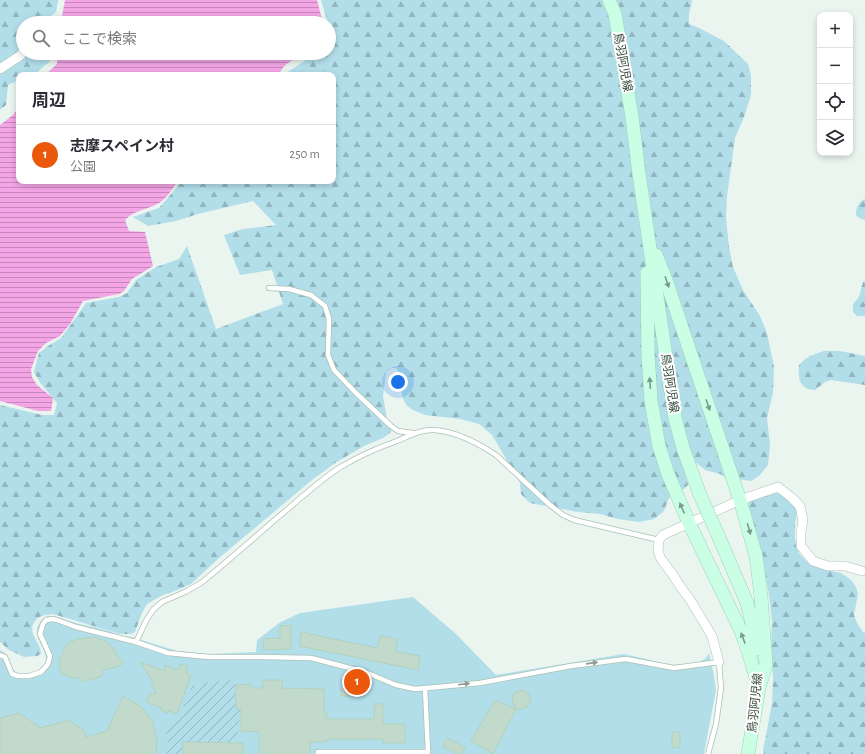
<!DOCTYPE html>
<html lang="ja">
<meta charset="utf-8">
<style>
:root{--surface:#fff;--page:#f7f7f7;--text:#2b2b33;--muted:#7c7c81;--line:#e1e1e2;--accent:#ea580c}
body{margin:0;font-family:"Alegreya Sans","Noto Sans JP",sans-serif;background:var(--page);color:var(--text)}
.controls{position:absolute;right:12px;top:12px;display:grid;overflow:hidden;border-radius:8px;box-shadow:0 2px 6px #0003}
.controls button{width:36px;height:36px;display:grid;place-items:center;padding:0;border:0;border-bottom:1px solid var(--line);background:var(--surface);color:var(--text);font:20px sans-serif}
.you{position:absolute;left:398px;top:382px;width:14px;height:14px;margin:-10px;border:3px solid #fff;border-radius:50%;background:#1a73e8;box-shadow:0 0 0 6px #1a73e833}
.badge{display:grid;place-items:center;width:26px;height:26px;border-radius:50%;background:var(--accent);color:#fff;font-size:13px;font-weight:700}
.pin{position:absolute;translate:-50% -50%;border:2px solid #fff;box-shadow:0 1px 4px #0006}
.list{margin:0;padding:0;list-style:none}
h2{display:flex;justify-content:space-between;align-items:center;height:52px;margin:0;padding:0 16px;font-size:17px}
h2 small{font-size:13px;font-weight:400;color:var(--muted)}
.list li{display:grid;grid-template-columns:26px 1fr auto;gap:12px;align-items:center;box-sizing:border-box;height:60px;padding:0 16px;border-top:1px solid var(--line)}
.list b{display:block;font-size:15px;white-space:nowrap}
.list p{margin:0;font-size:13px;white-space:nowrap;color:var(--muted)}
.list em{font-size:13px;font-style:normal;color:var(--muted)}
.icon{flex:none;width:22px;height:22px;fill:none;stroke:currentColor;stroke-width:2;stroke-linecap:round;stroke-linejoin:round}
.map{position:relative;flex:none;width:865px;height:754px;overflow:hidden}
.search{position:absolute;background:var(--surface);box-shadow:0 2px 6px #0003;left:16px;top:16px;width:320px;height:44px;display:flex;align-items:center;gap:10px;box-sizing:border-box;padding:0 14px;border-radius:22px;color:var(--muted);font-size:15px}
.panel{position:absolute;background:var(--surface);box-shadow:0 2px 6px #0003;left:16px;top:72px;width:320px;height:112px;border-radius:8px}
.map>svg:first-child{display:block}
</style>
<div class="map">
<svg width="865" height="754" viewBox="0 0 865 754">
<defs>
<pattern id="forest-firs" width="22" height="20" patternUnits="userSpaceOnUse"><rect width="22" height="20" fill="#b2deea"/><path d="M5 1l3.5 6h-7zM16 11l3.5 6h-7z" fill="#92b6bf"/></pattern>
<pattern id="garden-furrows" width="10" height="10" patternUnits="userSpaceOnUse"><rect width="10" height="10" fill="#b2deea"/><path d="M-1 1l2-2M0 10L10 0M9 11l2-2" fill="none" stroke="#92b6bf"/></pattern>
<pattern id="water-rules" width="6" height="5" patternUnits="userSpaceOnUse"><rect width="6" height="5" fill="#f3a5e5"/><path d="M0 2.5h6" fill="none" stroke="#c688bb"/></pattern>
</defs>
<rect width="100%" height="100%" fill="#eaf5ef"/>
<path fill="url(#forest-firs)" d="M0,0H58V1L56,12L42,23H23V53H50V61L35,74L19,75V80L8,85L6,105L0,110Z
M321,0H692C691,9 688,14 689,24L699,28L724,41L748,64L751,75V95L744,117L735,138L727,196L726,218L729,247L733,267L743,290L760,316L767,333L774,367L773,393L767,418L770,445L768,465L759,476L751,481L725,477L720,474L705,470L695,462H690L685,472L688,485L684,489L674,492L668,500L664,511L654,519L639,522L618,519L600,514L578,512L530,503L521,494L520,483L492,435L479,424L460,419L425,415L413,410L407,406L403,399L401,390L400,378L399,373L396,368H391L386,372L383,396L388,425L391,429V432L383,438L364,446L335,463L312,480L219,558L191,584L180,589L163,595L147,604L142,613L135,632L131,634H120L53,614C46,615 39,615 35,621C26,634 41,641 41,654L37,656L24,657L9,650L0,642V405L42,415H54L57,403L41,384L34,372L39,353L48,346L61,338L72,323L86,303L119,297L127,293L136,280L156,267L179,259L187,246L216,329L283,304L272,270L240,275L224,235L243,229L276,225L253,201L198,214L176,221L148,226L133,217L159,208L182,181H333V75H286L289,71L317,53H329V23H328Z
M865,199V220L859,218L856,215C856,208 858,202 865,199Z
M865,281V316H857L853,312V304L859,297L863,282Z
M824,351H840L865,356V385L831,380L825,382L815,390C799,389 798,378 799,365C806,357 814,354 824,351Z
M777,493L785,496L795,507L797,513L795,524V538L796,544L799,553L806,561L822,569L841,573L851,580L856,587L858,594L854,615L857,623L863,632L865,633V754H764L763,750L772,704L773,678L771,648L772,621L769,595L762,555L748,508L749,502C758,498 767,495 777,493Z"/>
<path fill="#b2deea" d="M413,597L456,634L496,675L624,654L672,665L697,663L706,658L709,653L713,671L716,690L704,754H0V650C13,656 6,667 18,673C22,676 28,674 32,673C65,661 28,641 39,624C41,620 44,617 48,616C55,615 62,619 69,621C82,625 95,627 108,631C116,633 123,637 132,637L177,651L209,654L256,652L257,640L279,623L300,613Z"/>
<path fill="url(#garden-furrows)" d="M235,680L236,710H240L238,742H183L182,754H167L168,742L166,734L174,719L178,720L192,686L215,681Z"/>
<path fill="url(#water-rules)" d="M65,0H317L323,23H53L62,16Z
M57,53H306C295,59 283,63 279,75H45L57,64Z
M19,107V181H178C173,188 167,198 159,203C148,210 135,209 125,220L129,231L145,232L153,266L132,279L124,291L119,294L83,301L70,324L60,336L46,343L38,351L31,369L32,377L37,385L53,398L51,411H38L0,401V125L13,115Z"/>
<path fill="#c2dacb" stroke="#b2d2be" d="M291,625V649L264,650L263,639L280,638V626Z
M301,632L377,648L380,636L398,639L395,651L420,656L418,670L299,646Z
M94,637L106,641L114,649L117,656L123,661L120,666L103,670L102,676L83,682L78,677L71,679L70,676L62,675L59,666L61,662L59,660L67,644L77,639Z
M140,662L165,671V665L178,670L180,664L188,667L186,673L191,675L177,714L168,711L167,713L161,710L162,708L148,703L147,699L149,695L156,693L151,683L153,682Z
M263,680H282V688L324,689V713H327L326,719H374L375,704H383V724H405V743H383V739H326V742H310V754H259V732L241,731V709H236V685L250,684L251,688H263Z
M341,689H360V696H341Z
M523,690L529,694L531,700L527,707L516,710L493,754L471,741L495,700L515,709L512,698L515,692Z
M123,696L140,706L149,716L153,723L157,740L156,754H0V718L19,713L41,728L68,720L84,730L86,737L107,731Z
M672,732H680V747L672,748Z
M447,738L465,747L461,754H458L443,747Z
M183,742L243,743V754H183Z"/>
<g fill="none" stroke-linecap="round" stroke-linejoin="round">
<defs>
<path id="service" d="M269,288L289,289L311,295L325,306L329,319L328,355L334,370L356,393L391,426L398,431L413,433
M136,642L146,621L153,610L162,602L185,592L201,583C231,559 259,533 289,508C304,495 322,479 339,468C357,457 377,448 397,441C409,436 421,429 435,430C457,432 478,443 496,455L550,505L563,515L574,520L659,540
M0,655L5,657L12,674L18,676H29L41,672L48,664L50,656L40,634L43,624L46,620L52,619L57,620L76,627L136,642L168,653L209,657H262L311,658L365,672L396,685L415,689L438,687L480,683L571,666L626,659L674,668L719,662L721,688L716,724L708,754
M318,754V752H428L425,688"/>
<path id="minor" d="M0,69L21,55L23,52
M719,662L712,636L689,598L682,589L673,575L661,559L658,551L659,540L663,535L740,500L778,487L791,497L800,506L803,520L801,532V546L813,561L828,566H845L862,571"/>
<path id="secondary" d="M609,0L615,14L632,117L639,174L675,418L683,448L700,495
M656,255L666,280L740,500L756,556L761,596L766,665L759,688
M647,273L648,354L651,401L659,446L668,474L689,523L741,631L749,654L759,688
M718,535L747,603L754,631L757,649
M748,754L759,688V681"/>
</defs>
<use href="#service" stroke="#acc1b4" stroke-width="6"/>
<use href="#minor" stroke="#acc1b4" stroke-width="10"/>
<use href="#secondary" stroke="#99d6b7" stroke-width="14"/>
<use href="#service" stroke="#fff" stroke-width="4.5"/>
<use href="#minor" stroke="#fff" stroke-width="9"/>
<use href="#secondary" stroke="#caffe6" stroke-width="13"/>
<defs>
<path id="secondary-bridge" d="M700,495L718,535"/>
</defs>
<use href="#secondary-bridge" stroke="#99d6b7" stroke-width="14" stroke-linecap="butt"/>
<use href="#secondary-bridge" stroke="#caffe6" stroke-width="13"/>
</g>
<defs><path id="oneway-solid" d="M-6-.8H1V-3.2L6.5 0L1 3.2V.8H-6Z"/></defs>
<g fill="#799b8a">
<use href="#oneway-solid" transform="translate(667 282) rotate(71)"/>
<use href="#oneway-solid" transform="translate(650 383) rotate(-94)"/>
<use href="#oneway-solid" transform="translate(708 405) rotate(71)"/>
<use href="#oneway-solid" transform="translate(682 508) rotate(-114)"/>
<use href="#oneway-solid" transform="translate(749 529) rotate(74)"/>
<use href="#oneway-solid" transform="translate(743 638) rotate(-110)"/>
</g>
<g fill="#919b95">
<use href="#oneway-solid" transform="translate(592 663) rotate(-8)"/>
<use href="#oneway-solid" transform="translate(464 684) rotate(-7)"/>
</g>
<g text-anchor="middle" dominant-baseline="central" stroke-width="4" stroke-linejoin="round" paint-order="stroke">
<g font-size="12" fill="#374a3e" stroke="#fff">
<text transform="translate(623 62) rotate(80)">鳥羽阿児線</text>
<text transform="translate(670 383) rotate(81)">鳥羽阿児線</text>
<text transform="translate(755 703) rotate(-84)">鳥羽阿児線</text>
</g>
</g>
</svg>
<div class="controls">
<button>+</button>
<button>−</button>
<button><svg class="icon" aria-label="locate" viewBox="0 0 24 24"><circle cx="12" cy="12" r="6"/><path d="M12 2v4M12 18v4M2 12h4M18 12h4"/></svg></button>
<button><svg class="icon" aria-label="layers" viewBox="0 0 24 24"><path d="M12 4l9 5-9 5-9-5zM3 14l9 5 9-5"/></svg></button>
</div>
<div class="you"></div>
<div class="pin badge" style="left:357px;top:682px">1</div>
<div class="search"><svg class="icon" aria-label="search" viewBox="0 0 24 24"><circle cx="10" cy="10" r="6"/><path d="M15 15l6 6"/></svg>ここで検索</div>
<section class="panel">
<h2>周辺<small></small></h2>
<ul class="list">
<li><span class="badge">1</span><div><b>志摩スペイン村</b><p>公園</p></div><em>250 m</em></li>
</ul>
</section>
</div>
